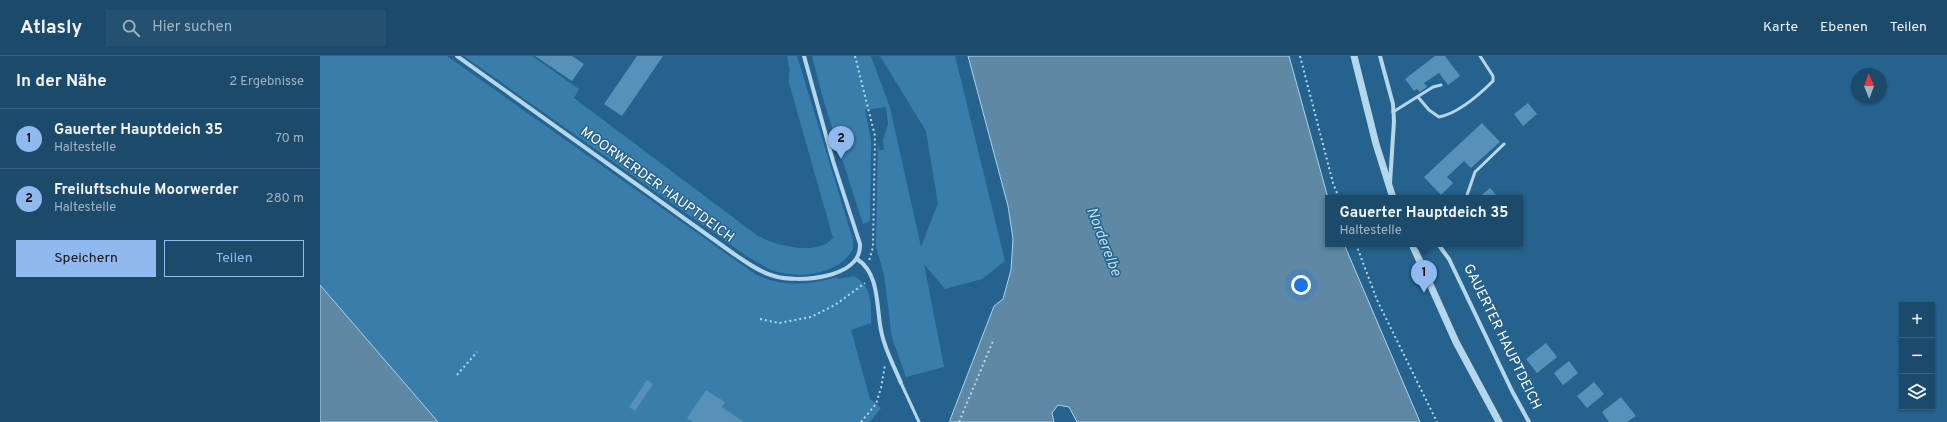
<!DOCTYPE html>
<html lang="de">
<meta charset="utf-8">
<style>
:root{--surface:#1c4a6a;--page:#255170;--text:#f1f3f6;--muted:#a0b3c1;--line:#3a627e;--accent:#90b9f0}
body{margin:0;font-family:Overpass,sans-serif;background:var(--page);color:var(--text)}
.controls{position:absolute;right:12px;bottom:12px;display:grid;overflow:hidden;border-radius:0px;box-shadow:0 1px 3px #0004}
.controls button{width:36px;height:36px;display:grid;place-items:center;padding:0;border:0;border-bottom:1px solid var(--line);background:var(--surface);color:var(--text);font:20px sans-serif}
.compass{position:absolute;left:1531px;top:12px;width:36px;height:36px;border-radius:50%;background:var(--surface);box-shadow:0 1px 3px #0004;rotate:359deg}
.you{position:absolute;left:981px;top:229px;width:14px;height:14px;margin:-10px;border:3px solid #fff;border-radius:50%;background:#1a73e8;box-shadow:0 0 0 6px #1a73e833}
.badge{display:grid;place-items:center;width:26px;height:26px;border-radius:50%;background:var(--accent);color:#111;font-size:13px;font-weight:700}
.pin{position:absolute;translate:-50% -33px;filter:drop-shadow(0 1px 2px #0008)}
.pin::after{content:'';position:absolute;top:21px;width:14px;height:12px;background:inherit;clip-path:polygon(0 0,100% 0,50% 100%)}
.popup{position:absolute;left:1005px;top:139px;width:198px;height:52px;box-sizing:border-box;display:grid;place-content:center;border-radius:0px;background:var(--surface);filter:drop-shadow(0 1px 3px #0005);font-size:13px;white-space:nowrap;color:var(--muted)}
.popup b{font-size:15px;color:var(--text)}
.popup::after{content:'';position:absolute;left:50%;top:100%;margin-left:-8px;border:8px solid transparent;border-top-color:var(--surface)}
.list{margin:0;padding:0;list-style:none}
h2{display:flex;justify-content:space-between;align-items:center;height:52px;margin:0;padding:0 16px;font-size:17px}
h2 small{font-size:13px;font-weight:400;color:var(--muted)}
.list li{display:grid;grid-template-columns:26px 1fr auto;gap:12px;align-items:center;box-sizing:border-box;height:60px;padding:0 16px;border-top:1px solid var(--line)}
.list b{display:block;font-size:15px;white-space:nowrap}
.list p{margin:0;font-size:13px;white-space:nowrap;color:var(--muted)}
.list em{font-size:13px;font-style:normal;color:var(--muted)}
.actions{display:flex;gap:8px;padding:12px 16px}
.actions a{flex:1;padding:9px 0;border:1px solid var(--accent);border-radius:0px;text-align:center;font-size:14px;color:var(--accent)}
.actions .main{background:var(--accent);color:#111}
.icon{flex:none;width:22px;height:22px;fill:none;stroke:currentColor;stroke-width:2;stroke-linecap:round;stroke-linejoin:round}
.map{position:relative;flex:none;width:1627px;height:366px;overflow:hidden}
header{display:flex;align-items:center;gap:24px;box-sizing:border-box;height:56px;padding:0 20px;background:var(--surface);border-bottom:1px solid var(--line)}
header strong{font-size:19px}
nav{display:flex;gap:22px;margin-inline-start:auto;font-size:14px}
.search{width:280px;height:36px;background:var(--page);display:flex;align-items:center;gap:10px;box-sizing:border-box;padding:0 14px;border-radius:0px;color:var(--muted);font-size:15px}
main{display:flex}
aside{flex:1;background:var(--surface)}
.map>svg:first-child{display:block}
</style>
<header>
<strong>Atlasly</strong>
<div class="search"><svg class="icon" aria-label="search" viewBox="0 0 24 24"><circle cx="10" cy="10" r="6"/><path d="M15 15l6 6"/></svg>Hier suchen</div>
<nav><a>Karte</a><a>Ebenen</a><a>Teilen</a></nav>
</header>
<main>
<aside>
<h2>In der Nähe<small>2 Ergebnisse</small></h2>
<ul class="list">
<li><span class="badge">1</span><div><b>Gauerter Hauptdeich 35</b><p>Haltestelle</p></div><em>70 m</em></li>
<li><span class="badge">2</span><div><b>Freiluftschule Moorwerder</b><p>Haltestelle</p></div><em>280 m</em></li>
</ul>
<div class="actions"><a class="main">Speichern</a><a>Teilen</a></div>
</aside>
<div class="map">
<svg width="1627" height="366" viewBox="0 0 1627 366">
<rect width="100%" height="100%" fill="#25638e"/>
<path fill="#397eab" d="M0,0H127L435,218C462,232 488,229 517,221L518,223L534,220C553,231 551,248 551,267L531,274L550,343L561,352L550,366H118L0,229Z
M144,0H212L259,33L254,42L438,180C456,189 497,201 513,182L469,27V15H470L467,0H477L533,184V193C520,217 483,223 458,216C447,213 436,205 425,199Z
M492,0H551L570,52L601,191L618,147L606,75L560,0H635L685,205L662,223L625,233L604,208L624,311L586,321L572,282L564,218L556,191L558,84L559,94H564L563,84L568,68L566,51L545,54L551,84L550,165L543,168L504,46Z"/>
<path fill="#5f88a5" stroke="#a9d3ec" d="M648,0H969L1008,142V188H1024L1100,366H757L749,351L738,349L732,357L734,366H630V364L674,250L683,243L691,214L693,183L688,150Z
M0,229L106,352L118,366H0Z"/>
<path fill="#5591b8" d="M215,0H252L264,8L252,25Z
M317,0H343L302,60L284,48Z
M1115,0H1125L1140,20L1128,29L1119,17L1104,27L1107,31L1100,36L1097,33L1094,35L1085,23Z
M1208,47L1217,58L1203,70L1194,58Z
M1162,67L1180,86L1151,112L1144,105L1127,121L1133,127L1121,139L1104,121Z
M1170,132L1177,140L1175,142H1158Z
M1226,287L1237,301L1217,317L1206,303Z
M1249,305L1258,317L1243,329L1234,317Z
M327,324L333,328L315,355L309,351Z
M1274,326L1284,338L1267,352L1257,340Z
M386,334L405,346L402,351L424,366H373L367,362Z
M1301,341L1316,360L1307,366H1289L1282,356Z"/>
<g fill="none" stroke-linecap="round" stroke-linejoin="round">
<path stroke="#b5d6eb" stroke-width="2" stroke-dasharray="2 3" stroke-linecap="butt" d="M535,0L555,80L553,191L549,205
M980,0L1013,127L1019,142
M1036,188L1057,244L1117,366
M440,263L459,267L491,261L515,249L545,227
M137,319L157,296
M541,366L556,348L561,332L565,309
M639,366L673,285"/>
<path stroke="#b5d6eb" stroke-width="3" d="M1098,41L1109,54L1119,61C1139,57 1158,40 1173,25V20L1160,0
M1073,56L1113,31L1121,29
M1146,142L1155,116L1184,88
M581,327L599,366"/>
<path stroke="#b5d6eb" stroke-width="4" d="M137,0L414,198C426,206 439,216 454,220C477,227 542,223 540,188L513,105L484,0
M1060,0L1073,48L1074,65L1070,127
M1118,188L1129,203L1192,335L1209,366
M537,203C560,218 556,250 561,274C564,292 574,310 581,327"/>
<path stroke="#b5d6eb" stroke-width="7" d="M1034,0L1056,88L1073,142
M1092,188L1136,286L1179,366"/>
</g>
<g text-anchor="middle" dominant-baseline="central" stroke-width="3" stroke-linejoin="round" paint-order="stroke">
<g font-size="14" fill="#fff" stroke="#25638e">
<text transform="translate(337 129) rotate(36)">MOORWERDER HAUPTDEICH</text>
<text transform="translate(1182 281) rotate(64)">GAUERTER HAUPTDEICH</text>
</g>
<g font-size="15" font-style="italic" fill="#c1dff2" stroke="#25638e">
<text transform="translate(783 186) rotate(69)">Norderelbe</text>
</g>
</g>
</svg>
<div class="controls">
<button>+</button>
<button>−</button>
<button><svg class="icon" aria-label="layers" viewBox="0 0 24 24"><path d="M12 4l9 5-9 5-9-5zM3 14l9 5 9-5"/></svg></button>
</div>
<svg class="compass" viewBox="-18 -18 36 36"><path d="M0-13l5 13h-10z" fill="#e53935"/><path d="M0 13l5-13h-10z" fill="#a0b3c1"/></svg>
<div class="you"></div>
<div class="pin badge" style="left:1104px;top:237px">1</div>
<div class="popup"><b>Gauerter Hauptdeich 35</b>Haltestelle</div>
<div class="pin badge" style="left:521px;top:103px">2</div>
</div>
</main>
